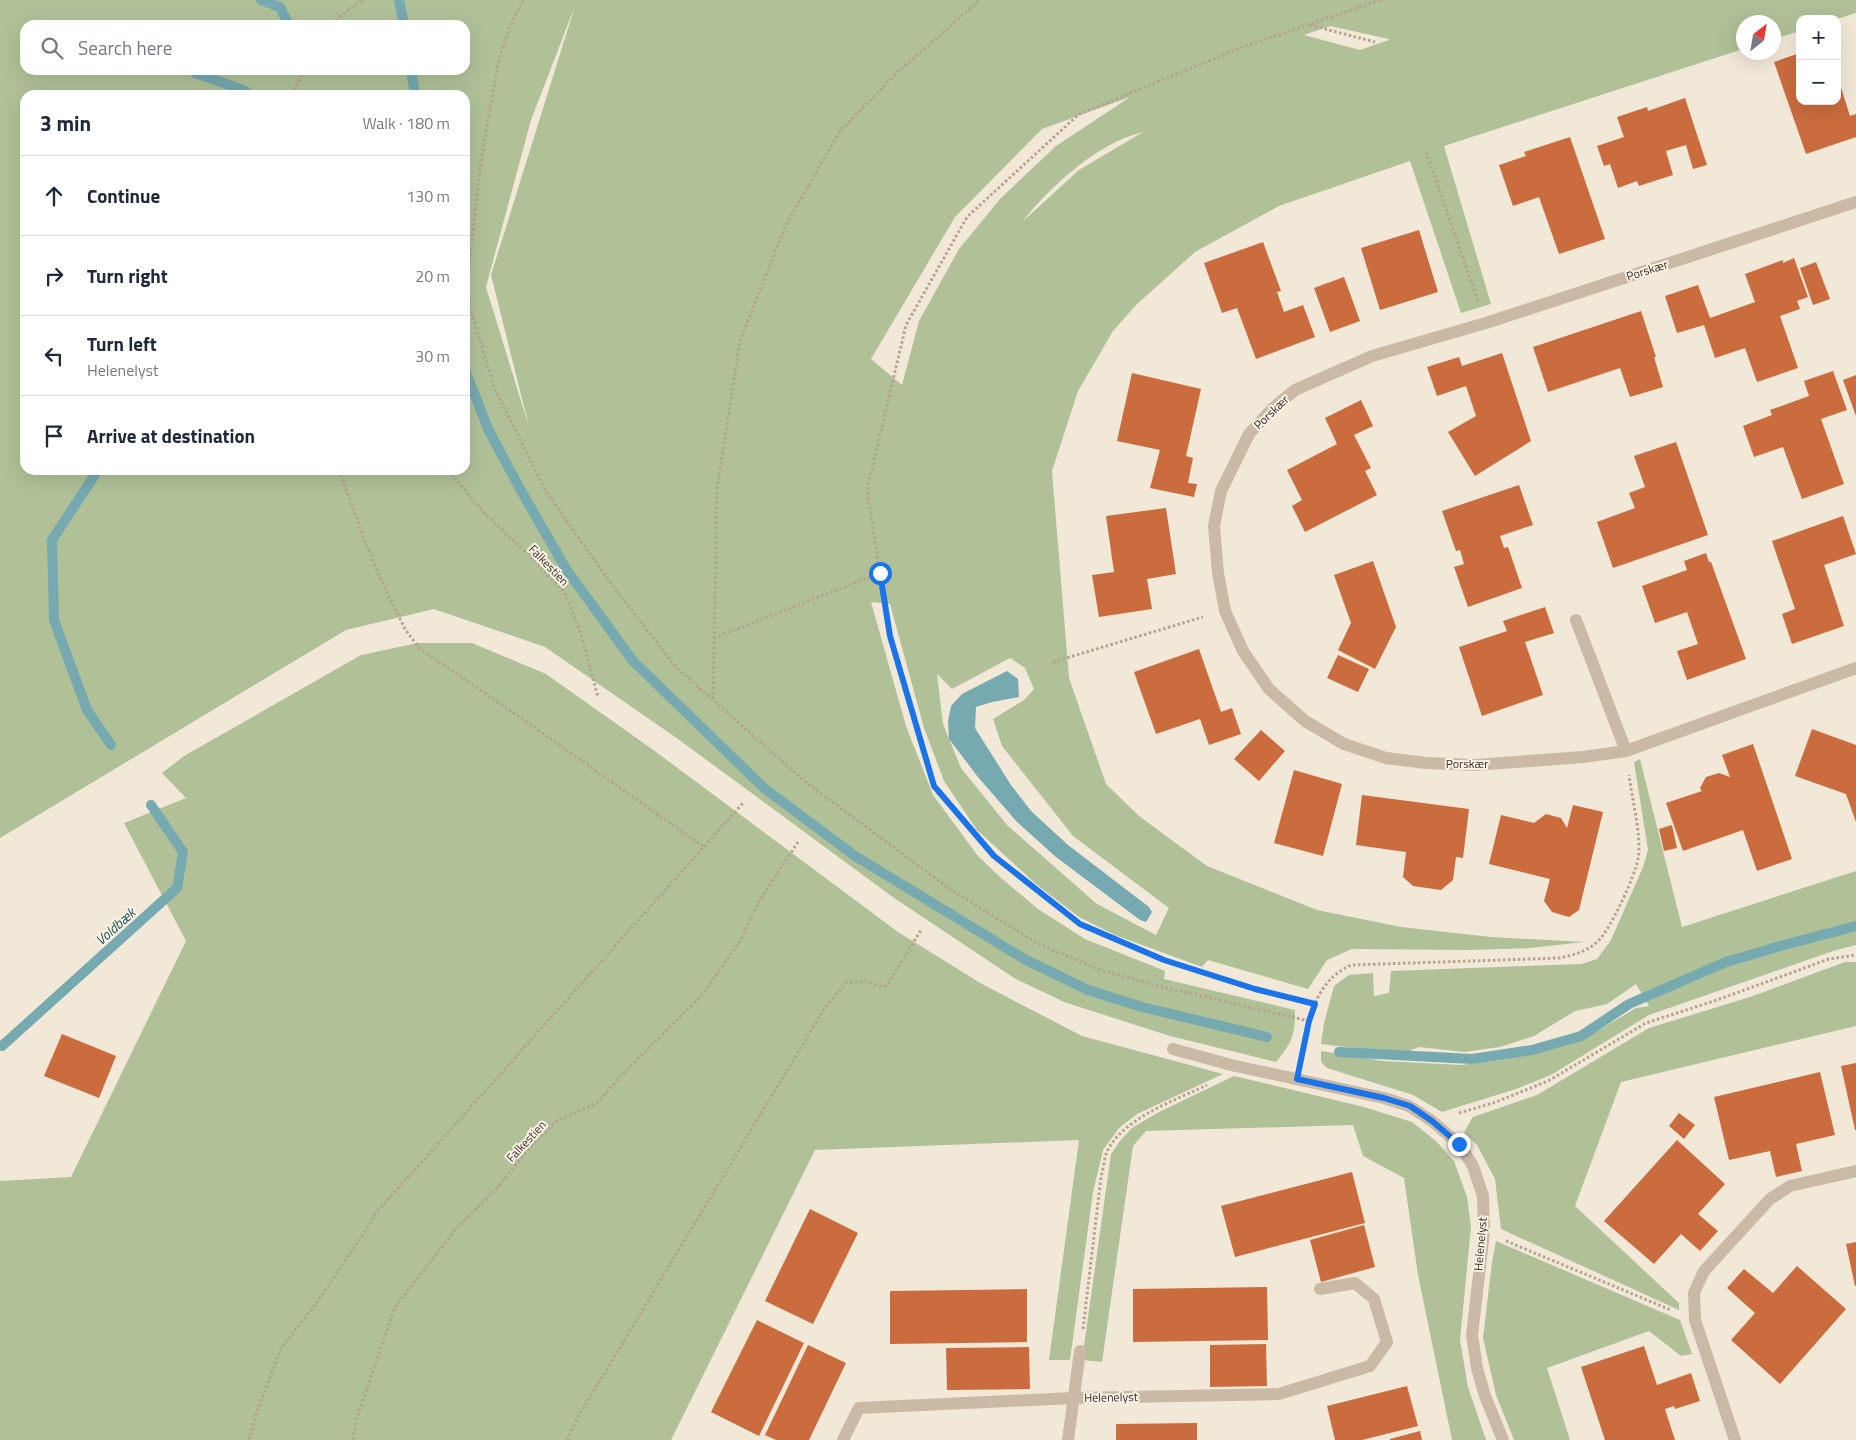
<!DOCTYPE html>
<meta charset="utf-8">
<style>
:root{--surface:#fff;--page:#f6f6f7;--text:#1f2937;--muted:#747a83;--line:#e0e1e3}
body{margin:0;font-family:"Titillium Web",sans-serif;background:var(--page);color:var(--text)}
.controls{position:absolute;right:15px;top:15px;display:grid;overflow:hidden;border-radius:10px;box-shadow:0 5px 20px #0002}
.controls button{width:45px;height:45px;display:grid;place-items:center;padding:0;border:0;border-bottom:1px solid var(--line);background:var(--surface);color:var(--text);font:25px sans-serif}
.compass{position:absolute;left:1736px;top:15px;width:45px;height:45px;border-radius:50%;background:var(--surface);box-shadow:0 5px 20px #0002;rotate:31deg}
.stop{position:absolute;width:15px;height:15px;margin:-11px;border:4px solid #1a73e8;border-radius:50%;background:#fff}
.stop.end{background:#1a73e8;border-color:#fff;box-shadow:0 1px 5px #0008}
.list{margin:0;padding:0;list-style:none}
h2{display:flex;justify-content:space-between;align-items:center;height:65px;margin:0;padding:0 20px;font-size:21px}
h2 small{font-size:16px;font-weight:400;color:var(--muted)}
.list li{display:grid;grid-template-columns:32px 1fr auto;gap:15px;align-items:center;box-sizing:border-box;height:80px;padding:0 20px;border-top:1px solid var(--line)}
.list b{display:block;font-size:19px;white-space:nowrap}
.list p{margin:0;font-size:16px;white-space:nowrap;color:var(--muted)}
.list em{font-size:16px;font-style:normal;color:var(--muted)}
.icon{flex:none;width:28px;height:28px;fill:none;stroke:currentColor;stroke-width:2;stroke-linecap:round;stroke-linejoin:round}
.map{position:relative;flex:none;width:1856px;height:1440px;overflow:hidden}
.search{position:absolute;background:var(--surface);box-shadow:0 5px 20px #0002;left:20px;top:20px;width:450px;height:55px;display:flex;align-items:center;gap:12px;box-sizing:border-box;padding:0 18px;border-radius:15px;color:var(--muted);font-size:19px}
.panel{position:absolute;background:var(--surface);box-shadow:0 5px 20px #0002;left:20px;top:90px;width:450px;height:385px;border-radius:15px}
.map>svg:first-child{display:block}
</style>
<div class="map">
<svg width="1856" height="1440" viewBox="0 0 1856 1440">
<rect width="100%" height="100%" fill="#f2e8d8"/>
<path fill="#b0c198" fill-rule="evenodd" d="M0,0H1856V13L1837,19H1800V31L1774,39V22H1744L1743,49L1444,146L1491,304L1461,313L1410,161L1279,206L1195,252L1136,305L1113,331L1078,391L1052,471L1069,678L1106,784L1139,816L1207,866L1317,910L1401,927L1491,937L1584,942L1530,948L1470,950L1352,949L1327,960L1308,989L1208,960L1202,967L1115,935L1079,917L1036,884L977,830L944,781L924,728L890,604L871,602L906,726L933,795L978,856L1001,878L1038,909L1085,939L1165,971L1164,979L1295,1010C1295,1035 1292,1043 1276,1062L1170,1036L1064,1002L1014,978L894,898L678,739L545,647L434,609L346,630L0,838ZM575,6L491,275L529,427L486,287L531,120ZM25,25H465V70H25ZM1330,26L1389,39V40L1360,50L1304,35ZM25,95H465V470H25ZM1130,97L1056,146L1000,199L959,249L919,321L902,385L871,359L955,217L1042,129ZM1143,132L1079,170L1022,222C1051,186 1097,143 1143,132ZM1010,658L1025,668L1034,689L1024,700L993,719L1002,746L1073,836L1169,908L1156,935L1097,904L1007,825L961,768L943,724L937,674L952,689Z
M418,643H472L546,674L652,749L898,932L982,984L1082,1036L1223,1074L1137,1114L1119,1128L1103,1150L1093,1192L1070,1360H1049L1079,1140L815,1150L671,1440H0V1181L71,1177L186,941L124,823L186,798L162,773L184,756L361,655Z
M1640,759L1682,927L1856,871V945L1833,951L1649,1015L1551,1075L1516,1089L1442,1112L1413,1095L1327,1068L1321,1062V1051L1383,1061L1461,1065L1500,1060L1560,1047L1582,1040L1636,1008L1649,1006L1636,984L1607,1004L1575,1011L1534,1036L1500,1047L1464,1052L1419,1047L1402,1054L1321,1044L1324,1023L1334,986L1349,975L1373,973L1374,996L1389,993L1391,971L1581,964L1597,959L1611,940L1643,867L1648,850L1634,762Z
M1845,962H1856V1026L1621,1082L1575,1206L1679,1303V1310L1501,1229L1495,1179L1477,1145L1464,1132L1473,1117L1537,1095L1649,1028L1750,997Z
M1234,1076L1364,1107L1412,1122L1436,1141L1454,1161L1467,1197L1471,1227L1460,1340L1468,1387L1486,1440H1452L1418,1275L1404,1178L1363,1156L1353,1125L1146,1131L1133,1146L1102,1362L1082,1360L1111,1154L1120,1141L1132,1128L1159,1112Z
M1496,1241L1680,1320L1692,1354L1681,1356L1649,1331L1547,1368L1570,1440H1514L1496,1395L1483,1338L1492,1262Z"/>
<path fill="#76a9b0" d="M1007,671L1018,679L1019,697L992,702L976,707L975,728L1011,785L1031,811L1068,845L1149,907L1152,912L1146,922L1140,920L1056,857L1017,822L978,777L949,739L948,721L951,706L962,694Z"/>
<g fill="none" stroke-linecap="round" stroke-linejoin="round">
<path stroke="#76a9b0" stroke-width="10" d="M261,0L280,7L289,25
M399,0L404,25
M194,70L195,73L243,90L251,95
M411,70L415,95
M465,370L489,431L519,487L566,569L633,661L764,788L855,856L1026,960L1088,990L1142,1007L1267,1037
M98,470L52,540L54,620L87,710L111,745
M2,1046L177,888L183,852L151,805
M1339,1052L1472,1059L1532,1050L1581,1036L1629,1004L1726,962L1784,945L1856,926"/>
</g>
<path fill="#ca6c3e" d="M1800,53V101H1837L1838,78L1850,116L1856,114V137L1806,154L1774,62Z
M1685,98L1707,165L1693,169L1686,145L1666,151L1673,175L1639,186L1637,181L1618,188L1610,164L1604,166L1597,146L1624,137L1617,117L1647,107L1648,111Z
M1570,137L1605,239L1559,254L1539,197L1513,206L1499,165L1526,156L1524,152Z
M1419,230L1438,292L1380,310L1361,248Z
M1263,242L1281,291L1277,292L1284,312L1303,305L1315,337L1256,359L1237,308L1222,313L1204,263Z
M1794,258L1808,297L1797,301L1800,309L1780,316L1798,368L1757,382L1745,348L1715,358L1704,325L1677,333L1665,296L1698,285L1710,318L1755,302L1745,274L1783,260V263Z
M1816,262L1830,299L1813,305L1800,268Z
M1344,277L1360,321L1330,332L1314,288Z
M1641,311L1656,357H1654L1663,387L1630,397L1620,368L1548,392L1533,347Z
M1502,353L1531,441L1475,476L1448,432L1476,416L1466,386L1437,396L1427,367L1459,357L1462,366Z
M1833,371L1847,410L1821,419L1844,484L1802,499L1783,447L1754,457L1743,426L1772,415L1770,410L1809,396L1804,381Z
M1132,373L1201,389L1186,456L1193,458L1188,483L1197,484L1194,497L1150,488L1160,450L1117,441Z
M1856,375V416L1843,380Z
M1361,400L1373,426L1354,435L1371,468L1365,471L1377,495L1305,532L1292,506L1302,500L1287,470L1337,444L1325,418Z
M1676,442L1708,535L1613,568L1597,522L1635,508L1629,493L1645,487L1634,456Z
M1519,485L1533,525L1500,536L1504,548L1508,547L1522,588L1468,607L1454,567L1464,564L1460,550L1456,551L1442,511Z
M1166,508L1176,574L1147,579L1152,609L1099,617L1092,575L1114,572L1106,516Z
M1843,516L1856,554L1824,565L1844,626L1792,644L1782,614L1795,609L1772,541Z
M1706,553L1709,562H1711L1746,659L1687,680L1677,651L1698,644L1687,612L1655,623L1642,586L1687,570L1684,561Z
M1373,561L1396,627L1375,669L1338,650L1351,623L1334,575Z
M1545,607L1554,633L1525,642L1543,695L1482,716L1459,647L1507,631L1503,621Z
M1199,649L1221,712L1232,708L1241,734L1209,745L1200,719L1156,734L1134,672Z
M1338,655L1369,669L1358,692L1327,678Z
M1812,729L1856,745V822L1846,794L1795,776Z
M1261,730L1285,751L1259,781L1234,759Z
M1753,744L1792,859L1757,871L1743,830L1683,851L1666,803L1702,791L1700,788L1706,777L1719,773L1730,777L1722,755Z
M1294,770L1342,784L1323,856L1274,843Z
M1362,795L1469,809L1463,858L1456,857L1453,880L1441,890L1413,886L1403,877L1406,852L1356,845Z
M1573,805L1603,812L1579,910L1569,917L1552,912L1544,901L1550,879L1489,864L1501,815L1534,823L1546,814L1561,818L1567,828Z
M1672,825L1677,848L1664,851L1659,829Z
M62,1034L116,1056L99,1098L44,1076Z
M1856,1063V1130H1855L1841,1066Z
M1820,1072L1835,1135L1796,1144L1802,1171L1776,1177L1770,1151L1729,1160L1714,1097Z
M1679,1113L1695,1125L1684,1139L1669,1126Z
M1677,1140L1725,1184L1698,1214L1718,1231L1700,1251L1681,1234L1654,1264L1604,1221Z
M1352,1172L1365,1223L1235,1257L1221,1206Z
M810,1209L858,1233L813,1324L765,1301Z
M1364,1225L1375,1267L1321,1282L1310,1240Z
M1856,1242V1286H1855L1846,1244Z
M1797,1266L1846,1309L1780,1384L1731,1340L1755,1313L1727,1288L1744,1269L1773,1293Z
M1267,1287L1268,1340L1133,1342V1289Z
M1027,1289V1342L890,1344V1291Z
M757,1320L804,1343L759,1436L711,1412Z
M1266,1344L1267,1386L1210,1387V1345Z
M808,1345L846,1363L809,1440H776L765,1435Z
M1644,1346L1657,1385L1691,1373L1700,1401L1675,1409L1674,1406L1665,1409L1675,1440H1605L1581,1367Z
M1029,1347L1030,1389L947,1390L946,1348Z
M1407,1386L1418,1426L1362,1440H1335L1327,1406Z
M1197,1423V1440H1116V1424Z
M1420,1431L1422,1440H1390V1439Z"/>
<g fill="none" stroke-linecap="round" stroke-linejoin="round">
<path stroke="#b6a38e" stroke-width="3" stroke-dasharray="2.5 2.5" stroke-linecap="butt" d="M523,0L509,29L498,63L480,167L467,287L471,311L494,387L545,490L614,588L676,667L804,781L947,887L1037,943L1097,969L1162,987L1309,1021
M333,25C341,13 353,7 365,0
M1310,25L1375,42
M291,95L304,70
M1426,152L1478,301
M339,470L364,539L380,578L405,629L419,648L531,725L704,847
M448,470L487,516L532,558L565,593L581,634L598,697
M714,638L880,573
M1053,662L1203,617
M713,699L717,489L740,341L785,227L840,131L899,71L980,0
M1315,1004L1255,989L1164,960L1080,924L994,855L934,786L890,636L867,490L906,325L967,217L1079,114L1240,48L1380,0
M1302,1056C1310,1019 1313,983 1351,965L1559,958C1573,955 1586,952 1597,942C1610,931 1635,876 1638,859C1642,837 1632,799 1629,775
M1459,1113L1496,1102L1548,1081L1646,1023L1717,1000L1829,959L1856,955
M1506,1241L1671,1310
M1083,1329L1101,1177C1103,1170 1104,1161 1106,1154C1120,1119 1176,1100 1207,1085
M249,1440L256,1414L281,1348L315,1305L367,1229L375,1214L744,802
M353,1440L356,1421L395,1307L456,1229L497,1188L532,1145L557,1121L597,1103L625,1072L703,994L740,941L758,903L798,842
M567,1440L578,1417L824,1009L846,983L866,981L882,987L887,985L921,930"/>
<path stroke="#cab9a4" stroke-width="12" d="M1856,202L1486,323L1372,356L1295,390L1272,409L1249,434L1221,491L1214,526L1218,573L1225,611L1243,651L1269,689L1305,721L1344,744L1386,758L1426,763L1475,765L1583,757L1626,751L1856,668
M1576,620L1626,751
M1173,1049L1231,1065L1384,1098L1409,1106L1432,1121L1459,1144L1473,1166L1483,1196L1484,1232L1472,1335L1477,1368L1485,1396L1503,1440
M843,1440L859,1408L1073,1398L1279,1394L1370,1366L1387,1342L1374,1299L1355,1283L1320,1289
M1068,1440L1080,1351
M1735,1440L1695,1320L1694,1293L1704,1271L1770,1199L1790,1186L1856,1171"/>
</g>
<g fill="none" stroke-linecap="round" stroke-linejoin="round">
<path stroke="#1a73e8" stroke-width="6" d="M880,573L890,636L934,786L994,856L1080,924L1164,960L1255,989L1315,1004L1309,1021L1297,1079L1384,1098L1410,1106L1432,1121L1459,1144"/>
</g>
<g text-anchor="middle" dominant-baseline="central" stroke-width="4" stroke-linejoin="round" paint-order="stroke">
<g font-size="12" fill="#352c26" stroke="#faf2e4">
<text transform="translate(1647 270) rotate(-18)">Porskær</text>
<text transform="translate(1271 412) rotate(-44)">Porskær</text>
<text transform="translate(549 565) rotate(46)">Falkestien</text>
<text x="1467" y="763">Porskær</text>
<text transform="translate(526 1141) rotate(-47)">Falkestien</text>
<text transform="translate(1480 1244) rotate(-85)">Helenelyst</text>
<text transform="translate(1111 1397) rotate(-1)">Helenelyst</text>
</g>
<g font-size="14" font-style="italic" fill="#1a4f58" stroke="#faf2e4">
<text transform="translate(115 926) rotate(-42)">Voldbæk</text>
</g>
</g>
</svg>
<div class="controls">
<button>+</button>
<button>−</button>
</div>
<svg class="compass" viewBox="-18 -18 36 36"><path d="M0-13l5 13h-10z" fill="#e53935"/><path d="M0 13l5-13h-10z" fill="#747a83"/></svg>
<div class="stop" style="left:880px;top:573px"></div>
<div class="stop end" style="left:1459px;top:1144px"></div>
<div class="search"><svg class="icon" aria-label="search" viewBox="0 0 24 24"><circle cx="10" cy="10" r="6"/><path d="M15 15l6 6"/></svg>Search here</div>
<section class="panel">
<h2>3 min<small>Walk · 180 m</small></h2>
<ul class="list">
<li><svg class="icon" aria-label="ahead" viewBox="0 0 24 24"><path d="M12 20V5M6 11l6-6 6 6"/></svg><div><b>Continue</b></div><em>130 m</em></li>
<li><svg class="icon" aria-label="right" viewBox="0 0 24 24"><path d="M7 20v-9h11M14 6l5 5-5 5"/></svg><div><b>Turn right</b></div><em>20 m</em></li>
<li><svg class="icon" aria-label="left" viewBox="0 0 24 24"><path d="M17 20v-9H6M10 6l-5 5 5 5"/></svg><div><b>Turn left</b><p>Helenelyst</p></div><em>30 m</em></li>
<li><svg class="icon" aria-label="arrive" viewBox="0 0 24 24"><path d="M6 21V4h12l-3 4 3 4H6"/></svg><div><b>Arrive at destination</b></div></li>
</ul>
</section>
</div>
